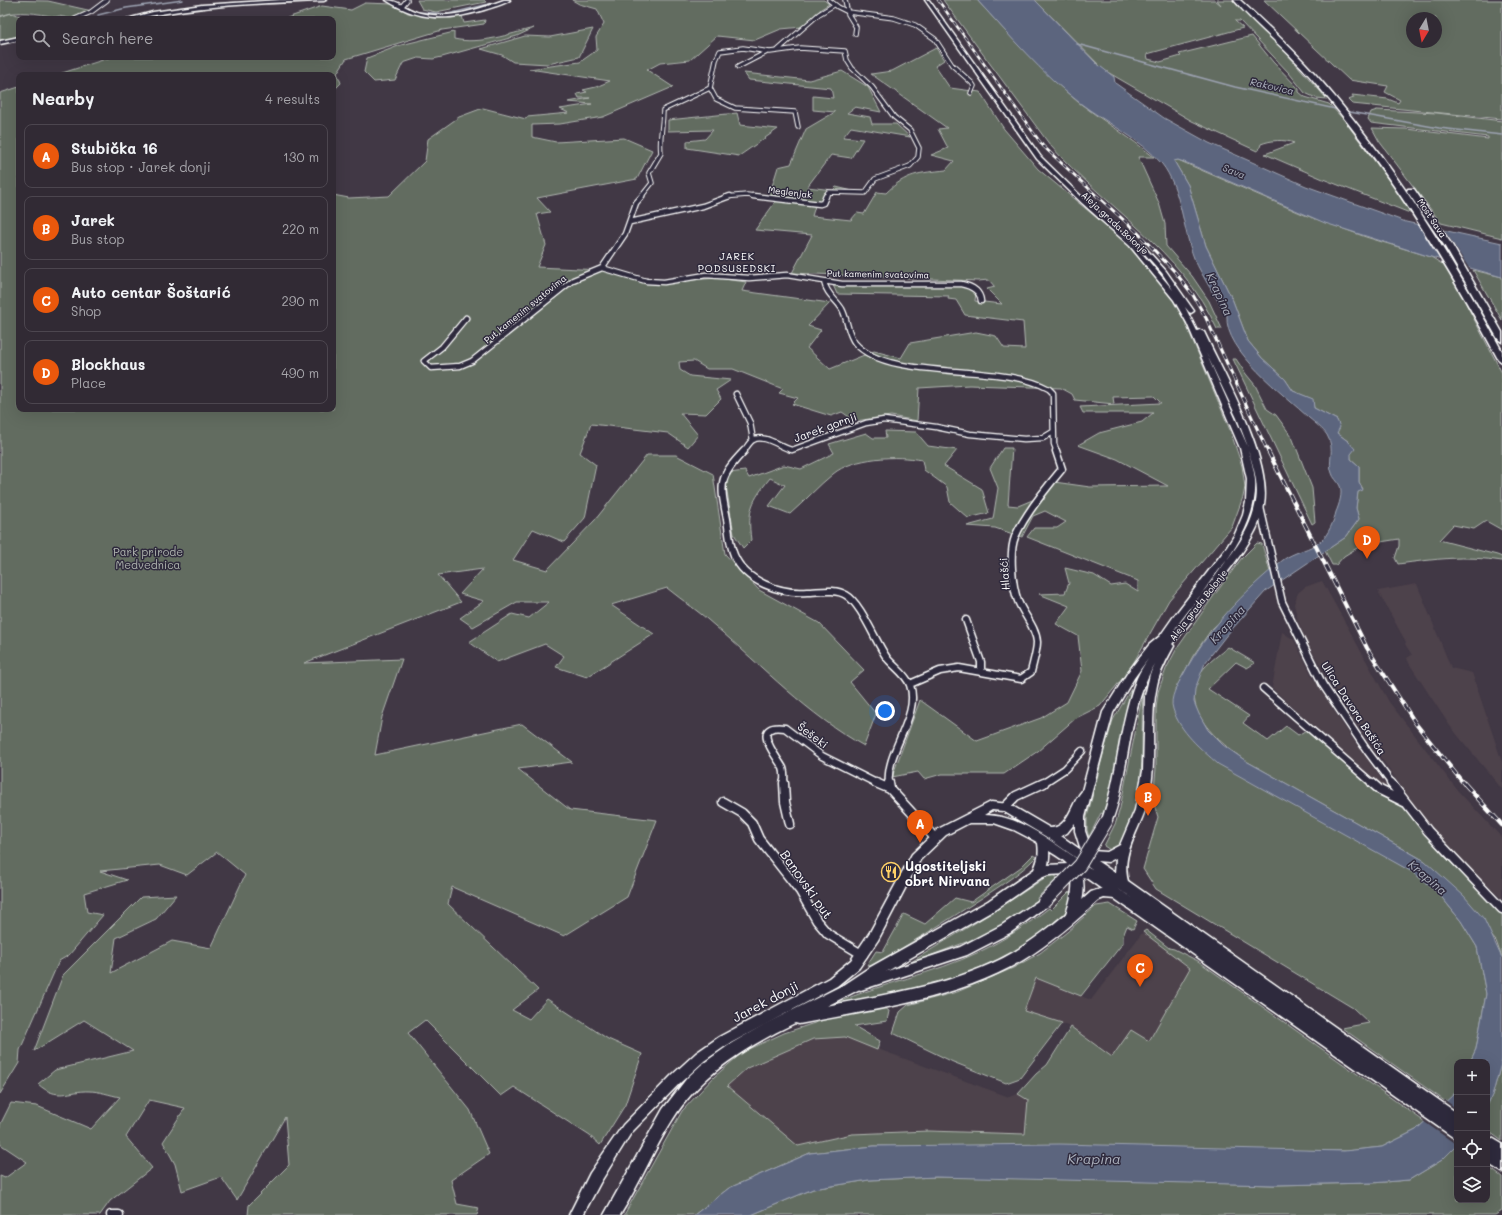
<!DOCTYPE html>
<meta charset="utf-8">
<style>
:root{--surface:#312a34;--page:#39323c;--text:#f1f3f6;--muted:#a8a7ac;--line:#4c464f;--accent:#ea580c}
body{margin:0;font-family:Mali,sans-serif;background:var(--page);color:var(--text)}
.controls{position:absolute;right:12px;bottom:12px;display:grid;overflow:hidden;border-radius:8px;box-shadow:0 4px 16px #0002}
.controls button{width:36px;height:36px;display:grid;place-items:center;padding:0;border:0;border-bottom:1px solid var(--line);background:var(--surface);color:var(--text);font:20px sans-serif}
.compass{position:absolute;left:1406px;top:12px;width:36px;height:36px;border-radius:50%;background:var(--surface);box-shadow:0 4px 16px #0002;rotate:190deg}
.you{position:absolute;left:885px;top:711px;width:14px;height:14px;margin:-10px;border:3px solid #fff;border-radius:50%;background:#1a73e8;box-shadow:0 0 0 6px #1a73e833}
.badge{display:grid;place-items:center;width:26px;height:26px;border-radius:50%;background:var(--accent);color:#fff;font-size:13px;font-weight:700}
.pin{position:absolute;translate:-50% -33px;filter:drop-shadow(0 1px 2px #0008)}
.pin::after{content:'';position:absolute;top:21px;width:14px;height:12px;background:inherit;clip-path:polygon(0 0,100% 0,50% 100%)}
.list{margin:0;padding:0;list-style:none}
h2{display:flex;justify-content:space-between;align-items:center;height:52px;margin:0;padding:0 16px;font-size:17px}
h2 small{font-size:13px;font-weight:400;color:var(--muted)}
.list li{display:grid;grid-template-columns:26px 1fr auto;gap:12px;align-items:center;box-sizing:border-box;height:64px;margin:0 8px 8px;padding:0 8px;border:1px solid var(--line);border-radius:8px}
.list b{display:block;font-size:15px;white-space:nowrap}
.list p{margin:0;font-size:13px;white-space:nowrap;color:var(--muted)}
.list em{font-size:13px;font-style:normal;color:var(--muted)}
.icon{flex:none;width:22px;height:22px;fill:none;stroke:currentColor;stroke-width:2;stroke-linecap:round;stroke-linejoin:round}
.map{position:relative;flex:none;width:1502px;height:1215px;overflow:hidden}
.search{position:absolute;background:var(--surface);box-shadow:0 4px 16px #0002;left:16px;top:16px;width:320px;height:44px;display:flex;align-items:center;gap:10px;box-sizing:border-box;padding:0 14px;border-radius:8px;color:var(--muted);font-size:15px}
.panel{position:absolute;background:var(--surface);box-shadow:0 4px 16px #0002;left:16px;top:72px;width:320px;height:340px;border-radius:8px}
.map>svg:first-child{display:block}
</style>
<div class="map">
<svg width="1502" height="1215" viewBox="0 0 1502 1215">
<rect width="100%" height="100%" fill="#413845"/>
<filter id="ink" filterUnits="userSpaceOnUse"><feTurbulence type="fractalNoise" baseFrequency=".025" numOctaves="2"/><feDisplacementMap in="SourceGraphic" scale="8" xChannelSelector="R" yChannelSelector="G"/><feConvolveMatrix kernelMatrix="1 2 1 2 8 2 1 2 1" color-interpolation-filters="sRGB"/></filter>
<g filter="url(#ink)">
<path fill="#4e424b" d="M1322,581L1389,702L1458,791L1502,838V899L1451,850L1424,818L1350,715L1306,641L1298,621L1294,604L1298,593L1305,587Z
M1417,584L1451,668L1472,673L1502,762V789L1450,726L1427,691L1409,663L1407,658L1412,655L1405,644L1406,642L1378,591Z
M1282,632L1294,640L1313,678L1341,722L1386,786L1382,787L1272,688Z
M1143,932L1190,968L1149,1042L1112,1057L1071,1027L1024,1011L1036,978L1091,1000Z
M845,1037L1009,1097L1018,1094L1028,1100L1025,1134L929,1131L852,1134L798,1146L727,1086L747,1068L813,1039Z"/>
<path fill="#626c61" stroke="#b0b6b0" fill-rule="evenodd" d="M0,0L48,1L92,11L73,19L59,16L55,17C37,13 18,10 0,16Z
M417,0H484L486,2L436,12L422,9Z
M572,0H824L829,4L821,9L802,27L781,29L755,40L717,36L690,60L660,63L647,70L673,87L603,117L560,124L532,125V137L556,142L624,138L652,150L637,179L537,198L550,212L537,214L546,245L537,267L601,270L645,283L718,278L746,282L742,291L830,303L808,326L821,330L807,348L830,369L874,351L901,358L910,343L976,332L996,336L1004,348L1025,349L1023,322L965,315L956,300L948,299L949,296L837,294L833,285L966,286L976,293L975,301L1002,304L987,289L995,287L989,280L978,281L792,273L812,235L755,230L776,201L815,206L812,216L851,220L857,213L864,214L877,192L886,193C906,173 920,173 946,170L954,161L931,155L948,148L938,129L947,128L871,74L892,71L936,48L944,60L935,66L950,88L980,92L1004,129L1038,169L1121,238L1135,252L1174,301L1183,317L1230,430L1242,466L1245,487L1243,497L1232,527L1169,600L1130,669L1100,706L1076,718L1038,751L1004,774H942L924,779L918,772L892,777L920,700L977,741L1041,718L1067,702L1082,671L1078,636L1056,624L1069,606L1039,594L1065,593L1069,583L1065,568L1094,575L1111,586L1125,584L1138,592V581L1027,537L1034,528H1057L1066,522L1045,511L1033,516L1022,537L995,528L967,526L993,519L998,488L990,468L1003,448H1012L1008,505L1018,506L1042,496L1044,500L1047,481L1090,487L1168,486L1117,459L1078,445L1099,433L1142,422L1153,413H1083L1080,407L1161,403L1154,396L1113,397L1114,404L1075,400L1072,394L1061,388L969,385L919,388L917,421L891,416L855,421L842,412L831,416L792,404L798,398L779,393L783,389L733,369H707L694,361L679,362L680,370L690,376L731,380L716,390L721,399L706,414L680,413L698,435L688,447L668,433L591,424L580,453L596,465L585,518L564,542L533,529L513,560L547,570L595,520L647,455H676L713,474L725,554L759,590L819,623L864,670L850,682L876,714L864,746C808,715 763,667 715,626C700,612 683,601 667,588L611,605L654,634L587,677L556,667L564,656L545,644L497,662L469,642L512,614L529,618L549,602H517L473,627L460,618L484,601L460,594L483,569L438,575L461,602L304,663L402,659L382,717L375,755L522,724L572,762L518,769L570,810L657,820L627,897L564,936L452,887L448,904L538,990L512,1010L529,1019L547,999L608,1039L642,1054L625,1105L600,1145L590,1136L514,1087L501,1096L425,1020L408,1033L470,1110L489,1154L451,1180L457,1204L479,1208L477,1215H248L249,1205L289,1165L285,1117L237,1200L221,1177L182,1191L175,1164L163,1142L185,1108L149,1100L126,1137L152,1168L110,1201L100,1215H0V1176L5,1178L27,1162L0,1144V1125L11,1103L37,1106L91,1129L120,1097C110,1095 99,1091 89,1091C69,1090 58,1102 38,1084L55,1070L133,1051L84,1020L34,1051L63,975L141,897L176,895L156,919L116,938L111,973L172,941L211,948L245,875L217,852L187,875L160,865L100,871L127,880L84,893L87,912L103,915L69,955L59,961L20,1050L19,1063L0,1094V93L19,87V409H333V195L349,198L389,196L425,161L428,139L459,117L483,108L526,119L527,117L569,113L560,109L592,104L568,102L590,98H579L577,94L587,92L583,90L596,87L610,81L529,69L580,62L597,50L596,37L604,24L597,9L579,4Z
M943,0H977C1010,36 1041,71 1078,102C1103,121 1130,137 1154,157H1138L1159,203L1165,224L1166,246L1192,276L1209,301L1222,329H1217C1181,249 1106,208 1050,145Z
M1035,0H1215L1221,5L1217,0H1233L1288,55L1327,99L1316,98L1305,93L1289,73L1240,21H1235L1243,28L1147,54L1148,59L1160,62L1181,56L1179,54L1252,36L1273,62L1299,89V92L1305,97L1329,104L1344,120L1415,215L1323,179L1265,154L1294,143C1284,139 1271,140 1261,144L1259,150L1257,151L1192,121L1104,70Z
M1264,0H1502V119L1352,104L1348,100L1354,98L1352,95L1388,99L1398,103L1400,100L1385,92L1388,86L1349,80ZM1412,18H1436V42H1412Z
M365,3L393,4L408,13L425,16H462L464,23L485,20L484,24L442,30L346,59L337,73L341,83L333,91V75H56L112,57H333V19H284L322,6L351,10Z
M11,13L30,19H19V37L0,42V17Z
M534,28L517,36L442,57L433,59L418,58L403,63L395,80L374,82L364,72L367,58L401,45L454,32V39C480,45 509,34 534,28Z
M593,29L579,57L548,64L513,62L502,55L481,49L525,36L550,37Z
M842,71L868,87L881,112L855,107L847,113L870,117L872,124H896L910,137L851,127L843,137L863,139L851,158L831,155L807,187L833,190L836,187L853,191L825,192L822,202L820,203L769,196L778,167L791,164L806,129L835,112L813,110V96L833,98L831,88L749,80L744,73L809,80Z
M1377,110L1437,113L1502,121V238L1441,223L1379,141L1372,128L1406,129L1488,139V137L1371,123L1368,119L1371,112Z
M737,113L740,125L778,129L739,156L687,148V141L705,139L713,130L668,131V120Z
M1178,160L1305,215L1366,237L1431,257L1447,267L1502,373V530L1486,521L1474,529L1453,525L1439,540L1497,555L1502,557V561C1464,555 1436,559 1398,564L1395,558L1399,546V539L1362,545L1344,556L1336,565H1332L1325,551L1346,537L1359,519L1356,508L1358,491L1363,489L1359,482V466L1351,459L1349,442L1337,433V420L1314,408L1312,399L1293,391L1285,379L1262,358L1248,341L1233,301L1206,246L1188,185L1174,161Z
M1473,270L1502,277V320Z
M1233,359H1236L1246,374L1255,385L1267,409L1276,415L1292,437L1312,488L1315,522L1312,524Z
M885,431L916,432L928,446L957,450L944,466L982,489L989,513L968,518L950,502L947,487L924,470L922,460C897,455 853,457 833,474C818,486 805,501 790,514L769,506L785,485L770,478C752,501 747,509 751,540L743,548L734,534L726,485L729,473L745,471L749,478L784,465L801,469L834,453L829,444L866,433L873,438H886Z
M1257,543L1262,544L1270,572L1211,630L1193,656L1175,690L1177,719L1357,840L1414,873L1439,894L1461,921L1477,947L1486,994L1476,1049L1470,1062H1457V1091L1446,1102L1342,1028L1369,1023L1353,1008L1156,889L1143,869L1158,817L1153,801L1156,768V709L1158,692L1166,669L1176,650L1213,597L1241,559Z
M1228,647L1255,663L1247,668L1236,662L1208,689L1249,716L1243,723L1268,741L1286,726L1298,735L1308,729L1384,795L1401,805L1445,857L1502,913V958L1496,941L1425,861L1246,761C1219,742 1178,711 1201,672C1207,663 1220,654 1228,647Z
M1131,689L1109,798L1103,814L1101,813L1089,837L1087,830V817L1105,747L1113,720Z
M1143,693C1140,740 1148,785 1127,830C1124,838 1119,848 1110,850L1104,846L1116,822L1120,808Z
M1033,855L1036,857C1020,874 1001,885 982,898C945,922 909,945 870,966L867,965L876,951L883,952L904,914L925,924L955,898L971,902L1021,867Z
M1054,875L1058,878L1037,898L1038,900L1009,921L979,937L906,965L1001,907L1046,877Z
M1069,892L1074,898C1056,942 973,973 929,985C899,994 867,998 836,1003C882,983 933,974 979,952C1004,940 1027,925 1049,908L1051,910Z
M1110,904L1137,921L1133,929L1127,926L1123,936V943L1081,996L1036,978L1024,1011L1062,1023L1020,1078L1006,1083L953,1062L893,1033L900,1012L908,1005L957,992L1013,968L1040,953L1067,932L1096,906Z
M1146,930L1169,948L1174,949L1198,961L1425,1122L1416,1130L1382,1147L1345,1151L874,1146L810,1153L729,1188L694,1215H624L682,1111L714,1077L743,1052L784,1033L833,1017L885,1008L889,1011L887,1021L854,1026L880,1041L877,1050L845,1037L813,1039L747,1068L727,1086L798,1146L852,1134L929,1131L1025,1134L1028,1100L1018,1094L1036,1074L1047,1065L1071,1027L1112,1057L1131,1030L1149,1041L1190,968L1143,932Z
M1502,1060V1141L1487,1130V1106L1493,1093Z
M1457,1145V1200H1487V1166L1502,1177V1211L1495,1215H751L813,1189L869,1180L936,1177H1005L1274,1185L1372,1183L1409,1180L1442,1160Z"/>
<path fill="#5b657e" stroke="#9da3b2" d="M977,0H1035L1096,63L1114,77L1115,83L1164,118L1209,143L1306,186L1406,222L1502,243V277L1431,257L1325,223L1187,163L1178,160L1174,161L1188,185L1206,246L1233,301L1248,341L1262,358L1285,379L1293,391L1313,399L1314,408L1337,420L1340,427L1337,433L1349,442L1355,449L1351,454V459L1359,466V482L1363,490L1358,492L1356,508L1359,519L1346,537L1266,591L1225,637L1205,663L1195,689L1194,702L1199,714L1208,730L1223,745L1246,761L1425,861L1464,896L1484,919L1502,958V1060L1493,1093L1487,1106V1062H1470L1476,1049L1486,994L1477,947L1461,921L1439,894L1414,873L1218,764C1201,749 1180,732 1173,709C1169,698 1178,684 1183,675C1207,630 1243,592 1283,560C1293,552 1312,549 1321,541C1328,535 1334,521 1336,512C1339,505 1343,493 1340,486C1338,481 1333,478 1332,473C1327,462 1336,450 1327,435C1323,429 1315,423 1309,418C1285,395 1224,351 1227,316C1216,297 1203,278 1194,258C1183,230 1181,188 1162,164C1140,138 1106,123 1080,103C1041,73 1010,36 977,0Z
M1457,1091V1145L1442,1160L1409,1180L1372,1183L1274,1185L936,1177L869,1180L813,1189L751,1215H694L729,1188L810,1153L874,1146L1060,1144L1344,1151L1382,1147L1416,1130Z"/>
<path fill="#413845" d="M1417,222L1443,228L1471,271L1441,262Z
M1445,1100L1457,1109V1145L1423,1121Z"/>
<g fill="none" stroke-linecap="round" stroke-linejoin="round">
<path stroke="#9da3b2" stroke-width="1.5" d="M419,12L448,14L493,3
M98,15L126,8L183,0
M1077,44L1235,87L1340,110
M1344,111L1439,128L1502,135"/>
<defs>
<path id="street-far3" d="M829,0L838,7L848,12L894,18L915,25L935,39L952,65L972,83L974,86L971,93
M845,0L848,14L856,27L855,34
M402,6L407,0
M75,19L91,12L107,0
M778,50L819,14L834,5
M738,67L767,52
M710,88L716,99L735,108L795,112L798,127
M641,197L652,183L649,173L661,153C659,138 663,125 663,110L710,88L716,60L720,51L743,48L770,52L800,48L845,51L847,60L852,68L872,87L894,117L910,130L919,148L918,157L910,166L875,179L865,193L828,192L826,197
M724,197L747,195L762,197"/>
<path id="street-far2" d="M753,196L820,204L823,203L826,196
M630,222L703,206L730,196
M602,268L646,281L664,282L706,275L749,278L787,275L842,284H961C971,286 980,290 981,301
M824,282C827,295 836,299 842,309C848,320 847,333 855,343C888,382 1002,362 1049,389L1053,393L1054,444L1057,452
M466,318L442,347L424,361L431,368L460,366L472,361L573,280L602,268L625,234L636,203L642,196
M736,394L750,423L753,440
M743,452C746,449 749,442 753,440C764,433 781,448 792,450L866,423L884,420L936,427L970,434L1024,439L1043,438L1053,432"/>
<path id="street-far1" d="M744,451C718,478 720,484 727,519C729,531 729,543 734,555C745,582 781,594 807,592C819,592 835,588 846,595C861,603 876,643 887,658C894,667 906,674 910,685C921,716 885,751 889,784
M1260,507L1282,602L1323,685L1368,752L1392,784
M966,620L981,662V671
M910,684L940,671L959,668L1021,679L1031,672C1033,663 1037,651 1037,642C1036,627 1023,614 1018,601C1012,586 1009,552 1015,537C1024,516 1047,487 1062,469L1056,451
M1263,688L1373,784
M784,784C784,779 785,773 783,768C777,757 748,723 785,728L822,756L878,784
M1042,784L1065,769L1082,751"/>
<path id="street" d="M784,783L785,802L790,824
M876,783L890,789
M889,783L890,789L935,838
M1372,783L1380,790L1404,802
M1391,783L1428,831L1502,909
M723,802L742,813L752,823L759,839L800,891L817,921L828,934L863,955
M1005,807L1016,796L1044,783
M111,1215H119"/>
<path id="secondary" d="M280,0H326L324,1C261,3 198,5 135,19H127L153,12L202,5Z
M386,0C399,0 407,10 420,13C448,20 477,10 504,0H510C503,5 493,7 484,10C448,21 418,21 386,0Z
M925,0H929L1041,157L1086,201L1134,244L1173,290L1162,273L1136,244L1141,243L1166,271L1194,311L1191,313L1189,312L1185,307L1197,331L1200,330L1204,332C1224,375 1272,458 1264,505C1259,535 1236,560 1219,584C1204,604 1190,625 1172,644L1174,646C1167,659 1160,671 1157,685C1148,725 1159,763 1147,804C1139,832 1119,855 1129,885L1128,888L1124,890L1120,888L1118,884L1112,883L1045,836L1003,811L992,810L984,815C1018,815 1047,838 1073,856C1089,868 1105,879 1121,891L1123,894L1121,897L1117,899L1113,897L1082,875C1086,891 1082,905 1075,920L1071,921L1067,920L1065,916C1071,902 1077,877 1067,864C1063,859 1055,855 1049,851C1050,861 1046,882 1033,877L1032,874C1037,862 1040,857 1038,843L1035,841L1014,830L994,823H969L946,835L920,860L878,940L859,968L837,986L727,1045L704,1061L680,1083L631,1133L600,1183L583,1215H569L590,1173L623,1125L672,1075L696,1053L719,1037L829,978L851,960L870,932L912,854L938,829L991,802L1009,804L1050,828C1069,828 1071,803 1082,791L1103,712L1128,672L1149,645L1160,636L1174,616L1227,547L1235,534L1243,515L1246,502L1247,479L1240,448L1187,323L1174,300L1130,246L1082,203L1037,159ZM1206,353L1237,418L1248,447ZM1248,450C1254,467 1260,488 1255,506C1249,535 1229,557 1212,579C1199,597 1186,616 1172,633C1202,588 1259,537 1255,480C1254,470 1251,459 1248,450ZM1148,659C1144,665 1140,671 1137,678C1118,724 1119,776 1101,822L1102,825L1106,826L1110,825C1117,810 1120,795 1123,778C1131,740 1134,698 1155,664L1150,674L1145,696L1143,771L1135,810L1120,845L1107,852L1092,851L1085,831V817L1113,713L1134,678ZM1075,823V831L1081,850L1061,836L1067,833ZM1116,858L1115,873L1097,861L1108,862Z
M19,37V40L0,44V41Z
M1044,897L1048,899L1050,902L1048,905L1010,933L967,955L861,990L857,989L855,985L857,981L960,947L1002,925Z"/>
<path id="primary" d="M1068,864L1087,867L1128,881L1457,1113V1140L1115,899L1104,898L1099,900C1075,922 1051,943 1023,960C956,1000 874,1009 799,1024L795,1023C747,1046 701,1074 673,1119C653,1150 640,1184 620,1215H604L663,1109L687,1078L701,1065L732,1043L765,1024L843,985L867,969L988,901L1033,870L1047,865ZM1068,874C1092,878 1114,885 1134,899C1118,888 1110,885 1091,892C1066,914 1042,935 1014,952C957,985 891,993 827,1006L858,990L877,977L996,909L1041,878L1048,875Z
M1487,1135L1502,1144V1172L1487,1163Z"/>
<path id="highway" d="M1234,0H1240C1266,24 1292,48 1316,75C1390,158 1449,253 1502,351V362L1498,359C1445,260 1386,165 1313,80C1289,51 1258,28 1234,0Z
M1408,189H1414L1452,245L1502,332V342L1498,339L1444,245L1407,191Z"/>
</defs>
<use href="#street-far3" stroke="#fff" stroke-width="5.5"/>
<use href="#street-far2" stroke="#fff" stroke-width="7"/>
<use href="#street-far1" stroke="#fff" stroke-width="9"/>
<use href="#street" stroke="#fff" stroke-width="11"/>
<use href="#secondary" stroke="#fff" stroke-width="3"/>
<use href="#primary" stroke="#fff" stroke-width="3"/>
<use href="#highway" stroke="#fff" stroke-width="3"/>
<use href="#street-far3" stroke="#2f2a3d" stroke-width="3.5"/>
<use href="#street-far2" stroke="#2f2a3d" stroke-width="4.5"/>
<use href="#street-far1" stroke="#2f2a3d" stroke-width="6"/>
<use href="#street" stroke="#2f2a3d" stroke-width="8"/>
<use href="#secondary" fill="#2f2a3d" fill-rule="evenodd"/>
<use href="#primary" fill="#2f2a3d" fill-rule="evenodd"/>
<use href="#highway" fill="#2f2a3d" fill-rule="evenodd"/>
<defs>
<path id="rail-far3" d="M938,0L1043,146L1098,197"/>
<path id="rail-far2" d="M1097,196L1137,232L1175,272L1193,295L1206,318L1268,452"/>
<path id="rail-far1" d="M1268,451L1367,648L1416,724L1464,784"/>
<path id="rail" d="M1464,783L1502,825"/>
</defs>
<use href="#rail-far3" stroke="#fff" stroke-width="2.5"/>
<use href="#rail-far2" stroke="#fff" stroke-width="3"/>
<use href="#rail-far1" stroke="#fff" stroke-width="4"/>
<use href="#rail" stroke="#fff" stroke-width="4.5"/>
<use href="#rail-far3" stroke="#2f2a3d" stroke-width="1.5" stroke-dasharray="4.5" stroke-linecap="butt"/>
<use href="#rail-far2" stroke="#2f2a3d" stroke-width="2" stroke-dasharray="6" stroke-linecap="butt"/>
<use href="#rail-far1" stroke="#2f2a3d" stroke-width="2.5" stroke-dasharray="8" stroke-linecap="butt"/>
<use href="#rail" stroke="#2f2a3d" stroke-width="3" stroke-dasharray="10" stroke-linecap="butt"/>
<defs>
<path id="secondary-bridge" d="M1044,902L1080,865L1106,822"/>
</defs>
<use href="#secondary-bridge" stroke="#fff" stroke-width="14" stroke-linecap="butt"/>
<use href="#secondary-bridge" stroke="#2f2a3d" stroke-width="12"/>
</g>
</g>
<defs>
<symbol id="restaurant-ring" viewBox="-11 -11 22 22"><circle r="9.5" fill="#2f2a3d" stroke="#ffd166" stroke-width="1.5"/><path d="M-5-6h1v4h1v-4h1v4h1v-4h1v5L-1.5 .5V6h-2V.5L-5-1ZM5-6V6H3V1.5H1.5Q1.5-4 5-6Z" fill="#ffd166"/></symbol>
</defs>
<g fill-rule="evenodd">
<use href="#restaurant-ring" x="880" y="861" width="22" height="22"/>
</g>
<g text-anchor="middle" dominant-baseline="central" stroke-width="3" stroke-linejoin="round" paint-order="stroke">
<g font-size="9" fill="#fff" stroke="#2f2a3d">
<text transform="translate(790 192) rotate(7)">Meglenjak</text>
<text transform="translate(1432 218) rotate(57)">Most Sava</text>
<text transform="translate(1115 223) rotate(43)">Aleja grada Bolonje</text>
<text transform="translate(878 274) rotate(1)">Put kamenim svatovima</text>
<text transform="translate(525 309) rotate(-39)">Put kamenim svatovima</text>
<text transform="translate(1198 605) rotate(-52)">Aleja grada Bolonje</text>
</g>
<g font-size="10" font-style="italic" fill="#adb2be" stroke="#2f2a3d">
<text transform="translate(1272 86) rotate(13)">Rakovica</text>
<text transform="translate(1234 171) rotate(22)">Sava</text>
</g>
<g font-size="10" letter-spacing="1" fill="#fff" stroke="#2f2a3d">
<text x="737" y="256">JAREK<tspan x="737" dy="12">PODSUSEDSKI</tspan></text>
</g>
<g font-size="11" fill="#fff" stroke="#2f2a3d">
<text transform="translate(825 427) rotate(-20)">Jarek gornji</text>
<text transform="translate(1004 574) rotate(-94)">Hlašći</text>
<text transform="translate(1354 708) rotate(57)">Ulica Davora Bašića</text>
<text transform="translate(813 735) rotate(37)">Šešeki</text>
</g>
<g font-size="11" fill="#b0b6b0" stroke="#2f2a3d">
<text x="148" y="551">Park prirode<tspan x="148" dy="13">Medvednica</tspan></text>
</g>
<g font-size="12" font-style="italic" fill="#adb2be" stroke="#2f2a3d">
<text transform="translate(1220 294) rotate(65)">Krapina</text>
<text transform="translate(1227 624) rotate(-48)">Krapina</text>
<text transform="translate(1428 877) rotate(41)">Krapina</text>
</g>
<g font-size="13" font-weight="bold" fill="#fff" stroke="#2f2a3d" text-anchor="start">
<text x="905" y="865">Ugostiteljski<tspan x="905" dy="15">obrt Nirvana</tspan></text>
</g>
<g font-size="13" fill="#fff" stroke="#2f2a3d">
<text transform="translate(807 884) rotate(55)">Banovski put</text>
<text transform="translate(765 1001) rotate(-28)">Jarek donji</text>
</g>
<g font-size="14" font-style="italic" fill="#adb2be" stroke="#2f2a3d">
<text x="1094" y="1158">Krapina</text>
</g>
</g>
</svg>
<div class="controls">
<button>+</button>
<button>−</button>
<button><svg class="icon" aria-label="locate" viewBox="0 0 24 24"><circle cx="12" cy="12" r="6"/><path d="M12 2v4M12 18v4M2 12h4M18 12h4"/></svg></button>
<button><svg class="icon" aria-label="layers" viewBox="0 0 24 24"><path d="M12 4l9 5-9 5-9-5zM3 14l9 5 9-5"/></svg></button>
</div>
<svg class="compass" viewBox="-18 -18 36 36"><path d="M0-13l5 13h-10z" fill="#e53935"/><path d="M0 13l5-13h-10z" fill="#a8a7ac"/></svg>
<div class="you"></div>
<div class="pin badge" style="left:920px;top:843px">A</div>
<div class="pin badge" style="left:1148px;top:816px">B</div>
<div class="pin badge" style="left:1140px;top:987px">C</div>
<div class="pin badge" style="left:1367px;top:559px">D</div>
<div class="search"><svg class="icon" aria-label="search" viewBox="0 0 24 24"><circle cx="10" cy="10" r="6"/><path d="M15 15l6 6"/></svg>Search here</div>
<section class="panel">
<h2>Nearby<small>4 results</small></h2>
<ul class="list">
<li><span class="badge">A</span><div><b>Stubička 16</b><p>Bus stop · Jarek donji</p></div><em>130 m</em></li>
<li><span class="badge">B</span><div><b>Jarek</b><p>Bus stop</p></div><em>220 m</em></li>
<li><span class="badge">C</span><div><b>Auto centar Šoštarić</b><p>Shop</p></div><em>290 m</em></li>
<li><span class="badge">D</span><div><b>Blockhaus</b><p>Place</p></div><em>490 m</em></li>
</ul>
</section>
</div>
